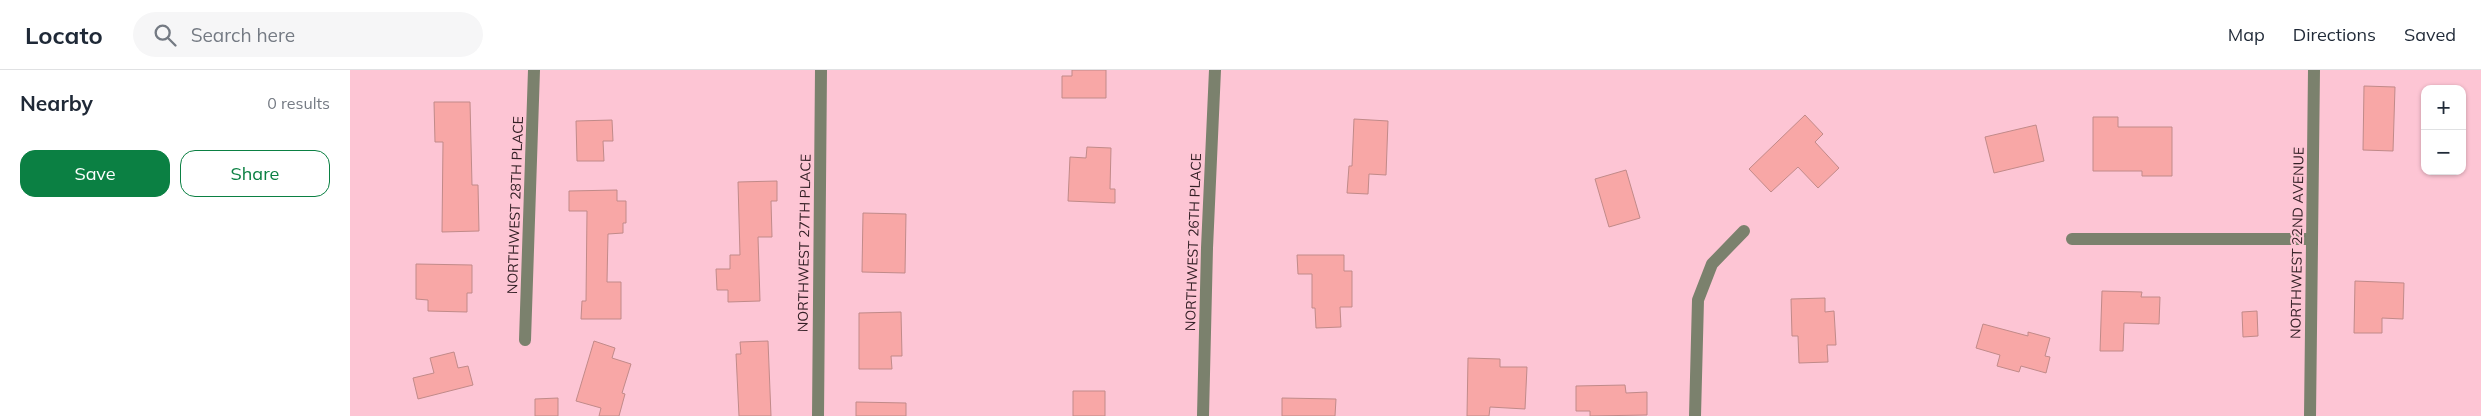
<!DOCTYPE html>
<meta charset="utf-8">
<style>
:root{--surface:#fff;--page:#f6f6f7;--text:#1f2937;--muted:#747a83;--line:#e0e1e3;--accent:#0b8043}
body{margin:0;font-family:Mulish,sans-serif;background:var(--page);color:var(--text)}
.controls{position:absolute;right:15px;top:15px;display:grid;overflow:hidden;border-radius:10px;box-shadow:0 1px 4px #0004}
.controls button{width:45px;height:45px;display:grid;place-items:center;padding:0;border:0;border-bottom:1px solid var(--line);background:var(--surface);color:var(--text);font:25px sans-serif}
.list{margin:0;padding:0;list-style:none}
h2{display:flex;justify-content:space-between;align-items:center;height:65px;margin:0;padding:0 20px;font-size:21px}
h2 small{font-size:16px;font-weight:400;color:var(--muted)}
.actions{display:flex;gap:10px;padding:15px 20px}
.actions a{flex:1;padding:11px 0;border:1px solid var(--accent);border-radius:15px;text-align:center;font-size:18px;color:var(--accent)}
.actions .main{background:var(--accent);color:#fff}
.icon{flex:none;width:28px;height:28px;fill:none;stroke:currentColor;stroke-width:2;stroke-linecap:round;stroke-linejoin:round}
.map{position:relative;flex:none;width:2131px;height:346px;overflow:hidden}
header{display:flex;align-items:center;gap:30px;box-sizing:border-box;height:70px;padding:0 25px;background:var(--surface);border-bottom:1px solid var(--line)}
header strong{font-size:24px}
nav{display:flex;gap:28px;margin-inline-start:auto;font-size:18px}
.search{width:350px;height:45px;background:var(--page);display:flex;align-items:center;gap:12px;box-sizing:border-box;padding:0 18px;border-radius:28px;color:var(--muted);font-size:19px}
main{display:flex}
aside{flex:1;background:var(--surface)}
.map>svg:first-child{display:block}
</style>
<header>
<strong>Locato</strong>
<div class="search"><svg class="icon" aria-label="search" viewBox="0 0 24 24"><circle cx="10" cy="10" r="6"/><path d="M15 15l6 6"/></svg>Search here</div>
<nav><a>Map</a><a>Directions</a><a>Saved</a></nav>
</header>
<main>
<aside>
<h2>Nearby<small>0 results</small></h2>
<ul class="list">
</ul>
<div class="actions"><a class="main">Save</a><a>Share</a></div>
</aside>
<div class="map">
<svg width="2131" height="346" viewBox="0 0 2131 346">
<rect width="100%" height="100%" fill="#fdc5d4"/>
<path fill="#f8a7a6" stroke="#c18a89" d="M722,0H756V28H712V6H722Z
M2014,16L2045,17L2043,81L2013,80Z
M84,32H120L122,115H128L129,161L92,162L93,72H85Z
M1455,45L1473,64L1465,72L1489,98L1468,118L1448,97L1421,122L1399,99Z
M1743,47H1768V57H1822V106H1792V101H1743Z
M1004,49L1038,51L1036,105L1019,104L1018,124L997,123L999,96H1002Z
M262,50L263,71H253L254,91H227L226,51Z
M1686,55L1694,91L1644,103L1635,67Z
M737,77L761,78L760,119H765V133L718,131L720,87L736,88Z
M1276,100L1290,148L1259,157L1245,109Z
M427,111V131H421L422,167H408L410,231L378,232V220H367L366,199H380V185H390L388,112Z
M267,120V131H276V153H273V163L258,164L257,212H271V249H231L232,231H236L237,141H219V121Z
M513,143L556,144L555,203L512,202Z
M947,185H994V201H1002V237H990L991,257L966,258L965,238H962V204H948Z
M66,194L122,195V223H117V242L78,241V230L66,229Z
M2005,211L2054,213L2053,249L2032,248V263H2004Z
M1752,221L1792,222L1791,227H1810L1809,254L1774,253L1773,281H1750Z
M1475,228V242L1484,241L1486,275H1477L1478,292L1449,293L1448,266H1442L1441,229Z
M1907,241L1908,266L1893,267L1892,242Z
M551,242L552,286H541L542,299H509V243Z
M1633,254L1678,266V262L1700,268L1695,286L1700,287L1696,303L1671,296L1669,302L1647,296L1650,285L1626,278Z
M244,271L265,278L262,288L281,294L272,323L275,324L269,346H249L251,338L226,331Z
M418,271L421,346H389L386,284H391L390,272Z
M104,282L108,298L118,296L123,315L68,329L63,308L84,303L80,288Z
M1118,288L1150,289V297H1177L1175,339L1140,337L1139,346H1117Z
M1275,315L1276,323L1297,322V345L1240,346V341H1226V316Z
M723,321H755V346H723Z
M208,328V346H185V329Z
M932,328L986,329L985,346H932Z
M506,332L556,333V346H506Z"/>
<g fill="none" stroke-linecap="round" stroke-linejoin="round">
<path stroke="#7b816d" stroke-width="12" d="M1722,169H1962
M175,270L184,0
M468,346L471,0
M853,346L857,178L865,0
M1345,346L1348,230L1362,194L1394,161
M1960,346L1964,0"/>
</g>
<g text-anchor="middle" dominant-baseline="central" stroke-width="4" stroke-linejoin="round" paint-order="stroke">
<g font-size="14" fill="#342026" stroke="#fdc5d4">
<text transform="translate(165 135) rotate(-88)">NORTHWEST 28TH PLACE</text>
<text transform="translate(843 172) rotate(-88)">NORTHWEST 26TH PLACE</text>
<text transform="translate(454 173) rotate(-89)">NORTHWEST 27TH PLACE</text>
<text transform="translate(1947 173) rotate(-89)">NORTHWEST 22ND AVENUE</text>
</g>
</g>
</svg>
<div class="controls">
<button>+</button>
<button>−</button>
</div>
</div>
</main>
